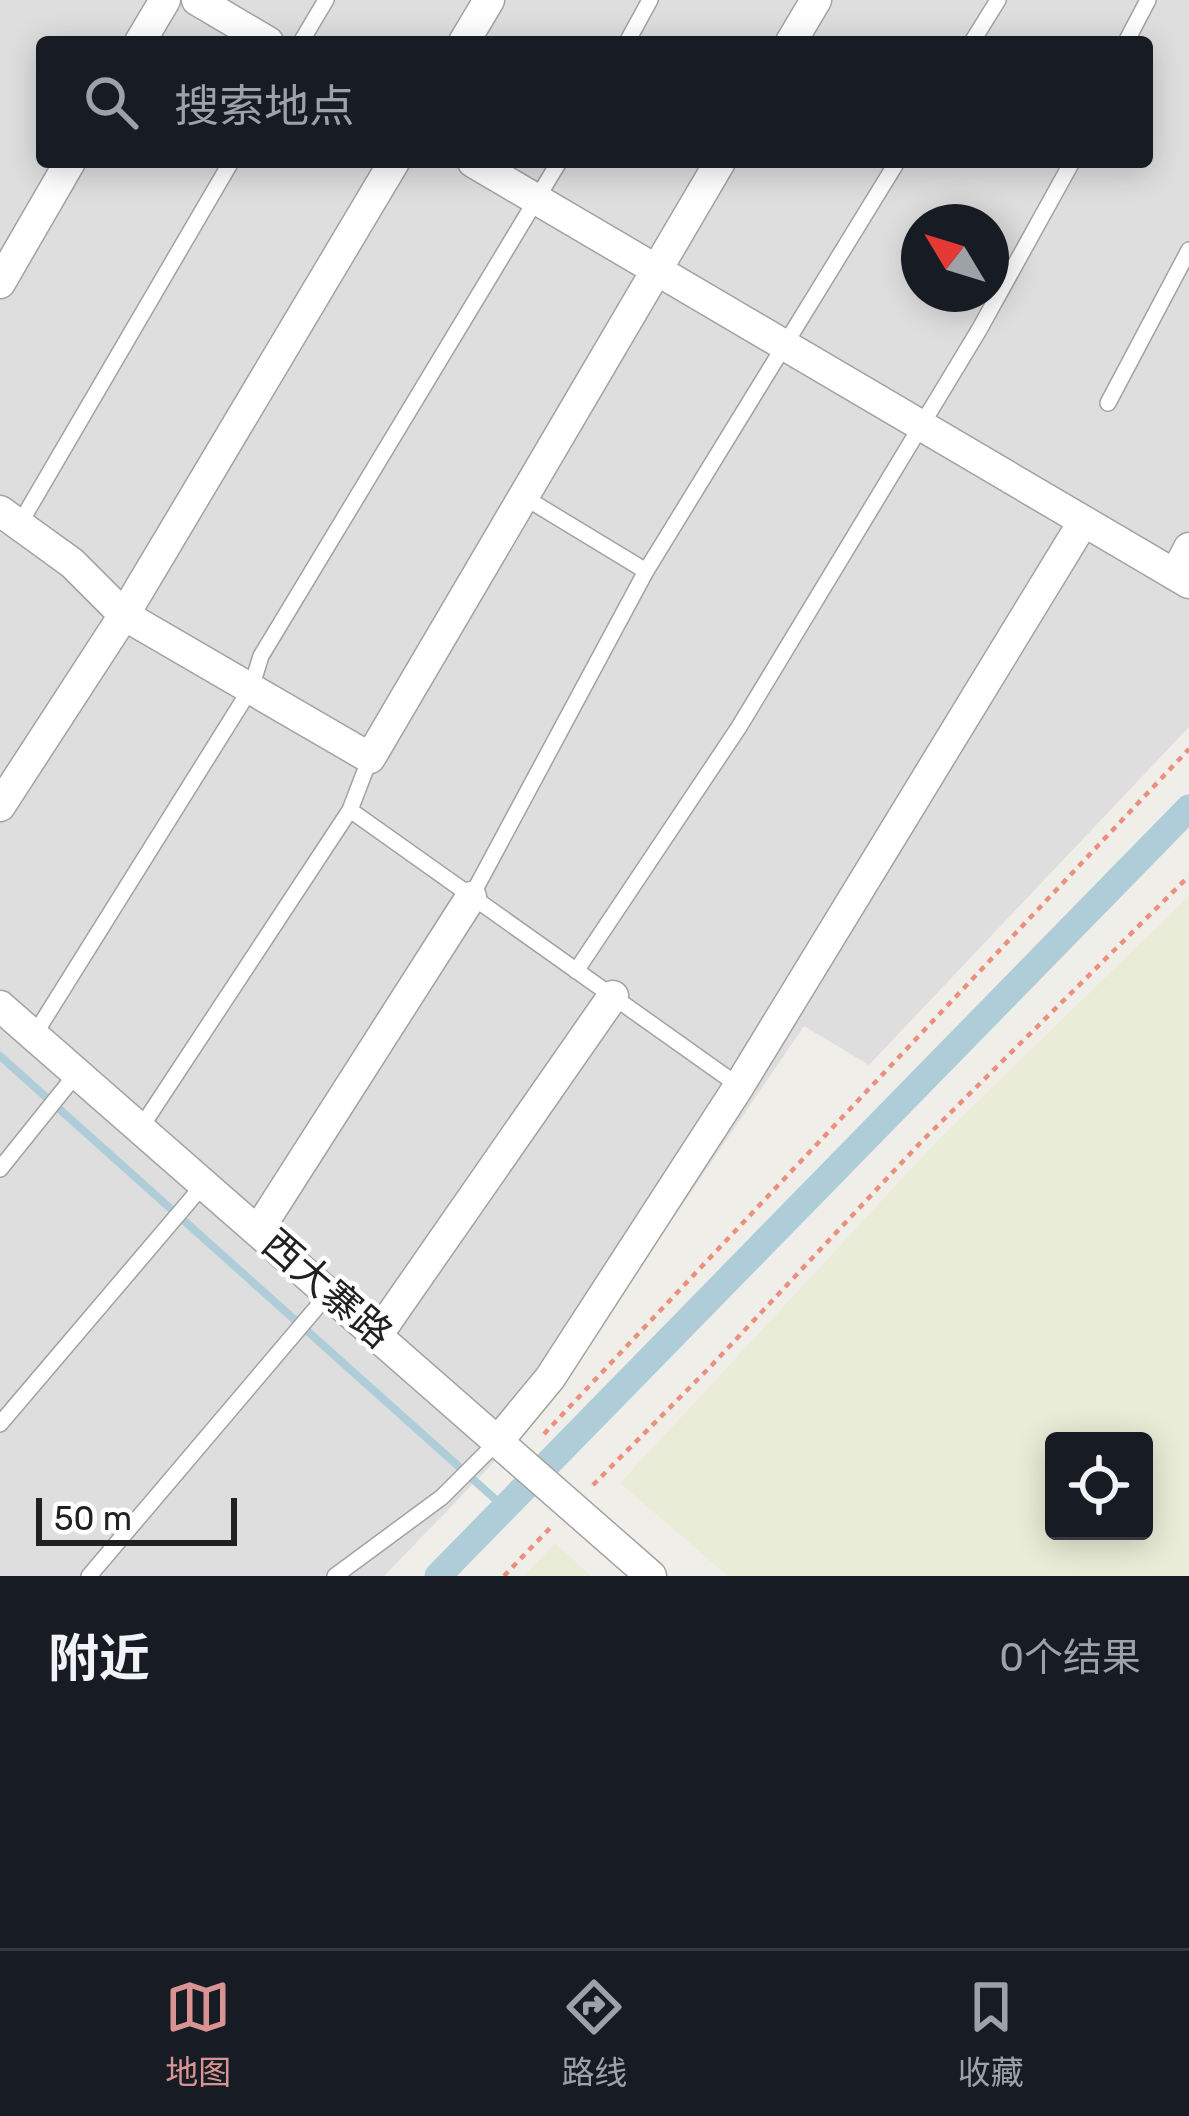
<!DOCTYPE html>
<html lang="zh">
<meta charset="utf-8">
<style>
:root{--surface:#171b24;--page:#242831;--text:#f1f3f6;--muted:#9ea1a6;--line:#363941;--accent:#d89392}
body{margin:0;font-family:Rubik,"Noto Sans SC",sans-serif;background:var(--page);color:var(--text)}
.controls{position:absolute;right:36px;bottom:36px;display:grid;overflow:hidden;border-radius:12px;box-shadow:0 6px 30px #0003}
.controls button{width:108px;height:108px;display:grid;place-items:center;padding:0;border:0;border-bottom:3px solid var(--line);background:var(--surface);color:var(--text);font:60px sans-serif}
.compass{position:absolute;left:901px;top:204px;width:108px;height:108px;border-radius:50%;background:var(--surface);box-shadow:0 6px 30px #0003;rotate:308deg}
.scale{position:absolute;left:36px;bottom:30px;width:201px;box-sizing:border-box;padding-left:12px;border:6px solid #212121;border-top:0;font-size:33px;line-height:42px;white-space:nowrap;color:#212121;-webkit-text-stroke:9px #fff;paint-order:stroke}
.list{margin:0;padding:0;list-style:none}
h2{display:flex;justify-content:space-between;align-items:center;height:156px;margin:0;padding:0 48px;font-size:51px}
h2 small{font-size:39px;font-weight:400;color:var(--muted)}
.icon{flex:none;width:66px;height:66px;fill:none;stroke:currentColor;stroke-width:2;stroke-linecap:round;stroke-linejoin:round}
.map{position:relative;flex:none;width:1189px;height:1576px;overflow:hidden}
.search{position:absolute;background:var(--surface);box-shadow:0 6px 30px #0003;left:36px;right:36px;top:36px;height:132px;display:flex;align-items:center;gap:30px;box-sizing:border-box;padding:0 42px;border-radius:12px;color:var(--muted);font-size:45px}
.sheet{height:372px;background:var(--surface)}
nav{display:flex;justify-content:space-around;align-items:center;box-sizing:border-box;height:168px;border-top:3px solid var(--line);background:var(--surface);font-size:33px;color:var(--muted)}
nav a{display:grid;justify-items:center;gap:6px}
nav .on{color:var(--accent)}
.map>svg:first-child{display:block}
</style>
<div class="map">
<svg width="1189" height="1576" viewBox="0 0 1189 1576">
<rect width="100%" height="100%" fill="#f0eee8"/>
<path fill="#dedede" fill-rule="evenodd" d="M0,0H1189V727L869,1065L804,1026L536,1419L384,1576H0ZM42,42H1147V162H42ZM919,222H991V294H919Z"/>
<path fill="#e9ecd6" fill-rule="evenodd" d="M1189,896V1576H728L620,1483L937,1141ZM1054,1441H1144V1531H1054Z
M555,1543L591,1576H524Z"/>
<g fill="none" stroke-linecap="round" stroke-linejoin="round">
<path stroke="#aecdd8" stroke-width="8" d="M0,1056L504,1507"/>
<path stroke="#aecdd8" stroke-width="27" d="M438,1576L1189,808"/>
<defs>
<path id="service" d="M301,42L326,0
M627,42L650,0
M972,42L998,0
M1126,42L1148,0
M1108,403L1189,250
M524,497L646,571
M19,525L231,162
M350,810L739,1086
M471,897L646,571L897,162
M576,971L739,727L979,330L1072,162
M33,1037L251,688L261,656L559,162
M142,1126L350,810L370,758
M0,1169L77,1073
M0,1424L204,1184
M89,1576L329,1293
M335,1576L442,1497L498,1441"/>
<path id="minor" d="M197,0L268,42
M140,42L165,0
M464,42L489,0
M791,42L816,0
M473,162L1189,583
M0,283L70,162
M0,511L72,563L124,615L370,758L720,162
M1175,575L1189,548
M0,806L124,615L394,162
M0,1006L651,1576
M259,1229L471,897
M378,1334L613,996
M498,1441L550,1378L739,1086L1082,524"/>
</defs>
<use href="#service" stroke="#a2a2a2" stroke-width="18"/>
<use href="#minor" stroke="#a2a2a2" stroke-width="33"/>
<path stroke="#eb8f7f" stroke-width="4.5" stroke-dasharray="6 6" stroke-linecap="butt" d="M544,1434L1189,749
M593,1485L711,1366L922,1141L1189,876
M504,1576L551,1527"/>
<use href="#service" stroke="#fff" stroke-width="15"/>
<use href="#minor" stroke="#fff" stroke-width="30"/>
</g>
<g text-anchor="middle" dominant-baseline="central" stroke-width="9" stroke-linejoin="round" paint-order="stroke">
<g font-size="39" fill="#212121" stroke="#fff">
<text transform="translate(327 1289) rotate(41)">西大寨路</text>
</g>
</g>
</svg>
<div class="controls">
<button><svg class="icon" aria-label="locate" viewBox="0 0 24 24"><circle cx="12" cy="12" r="6"/><path d="M12 2v4M12 18v4M2 12h4M18 12h4"/></svg></button>
</div>
<svg class="compass" viewBox="-18 -18 36 36"><path d="M0-13l5 13h-10z" fill="#e53935"/><path d="M0 13l5-13h-10z" fill="#9ea1a6"/></svg>
<div class="scale">50 m</div>
<div class="search"><svg class="icon" aria-label="search" viewBox="0 0 24 24"><circle cx="10" cy="10" r="6"/><path d="M15 15l6 6"/></svg>搜索地点</div>
</div>
<section class="sheet">
<h2>附近<small>0个结果</small></h2>
<ul class="list">
</ul>
</section>
<nav>
<a class="on"><svg class="icon" aria-label="map" viewBox="0 0 24 24"><path d="M3 6l6-2 6 2 6-2v14l-6 2-6-2-6 2zM9 4v14M15 6v14"/></svg>地图</a>
<a><svg class="icon" aria-label="directions" viewBox="0 0 24 24"><path d="M12 3l9 9-9 9-9-9zM9 14v-3h6M13 9l2 2-2 2"/></svg>路线</a>
<a><svg class="icon" aria-label="saved" viewBox="0 0 24 24"><path d="M7 4h10v16l-5-4-5 4z"/></svg>收藏</a>
</nav>
